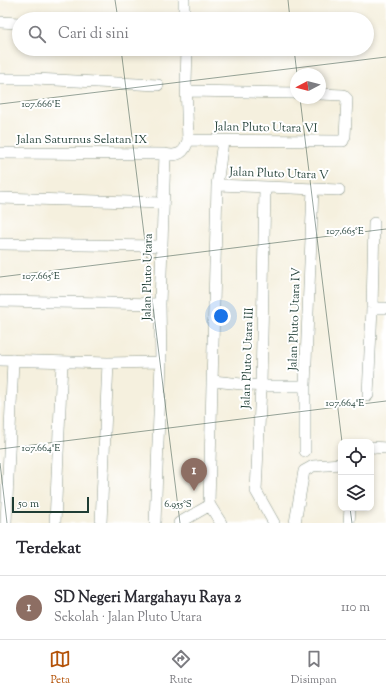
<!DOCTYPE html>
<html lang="id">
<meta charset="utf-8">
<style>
:root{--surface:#fff;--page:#f7f7f7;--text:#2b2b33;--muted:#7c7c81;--line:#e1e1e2;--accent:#b45309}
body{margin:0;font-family:"Sorts Mill Goudy",serif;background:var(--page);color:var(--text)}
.controls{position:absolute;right:12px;bottom:12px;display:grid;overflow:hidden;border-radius:8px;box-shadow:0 2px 6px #0003}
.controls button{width:36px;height:36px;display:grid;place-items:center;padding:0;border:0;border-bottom:1px solid var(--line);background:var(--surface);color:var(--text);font:20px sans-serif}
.compass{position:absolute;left:290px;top:68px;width:36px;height:36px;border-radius:50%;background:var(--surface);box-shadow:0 2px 6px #0003;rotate:263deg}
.scale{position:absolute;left:12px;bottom:10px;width:77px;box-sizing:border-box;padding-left:4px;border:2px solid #1f3d34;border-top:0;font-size:11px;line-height:14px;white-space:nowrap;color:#1f3d34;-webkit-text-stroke:3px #fff;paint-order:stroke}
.you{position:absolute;left:221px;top:316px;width:14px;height:14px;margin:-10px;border:3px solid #fff;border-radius:50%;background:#1a73e8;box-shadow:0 0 0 6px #1a73e833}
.badge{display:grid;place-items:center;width:26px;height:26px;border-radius:50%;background:var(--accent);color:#fff;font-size:13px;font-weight:700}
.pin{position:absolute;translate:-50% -33px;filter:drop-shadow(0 1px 2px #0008)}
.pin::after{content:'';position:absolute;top:21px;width:14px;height:12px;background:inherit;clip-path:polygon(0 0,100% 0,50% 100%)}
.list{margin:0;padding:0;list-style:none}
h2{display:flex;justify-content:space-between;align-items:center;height:52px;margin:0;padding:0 16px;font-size:17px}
h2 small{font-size:13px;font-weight:400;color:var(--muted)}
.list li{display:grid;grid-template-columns:26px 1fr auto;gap:12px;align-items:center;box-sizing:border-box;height:64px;padding:0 16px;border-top:1px solid var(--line)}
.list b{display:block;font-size:15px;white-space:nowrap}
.list p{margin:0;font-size:13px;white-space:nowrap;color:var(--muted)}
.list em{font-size:13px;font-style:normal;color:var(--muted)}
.icon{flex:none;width:22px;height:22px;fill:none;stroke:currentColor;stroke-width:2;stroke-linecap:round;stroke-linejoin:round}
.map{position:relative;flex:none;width:386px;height:523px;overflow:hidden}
.search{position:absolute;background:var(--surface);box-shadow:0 2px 6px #0003;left:12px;right:12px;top:12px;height:44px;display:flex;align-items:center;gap:10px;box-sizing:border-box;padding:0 14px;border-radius:22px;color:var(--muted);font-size:15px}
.sheet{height:116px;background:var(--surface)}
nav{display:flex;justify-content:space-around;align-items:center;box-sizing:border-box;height:56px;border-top:1px solid var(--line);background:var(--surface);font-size:11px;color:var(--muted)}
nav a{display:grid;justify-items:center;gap:2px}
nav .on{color:var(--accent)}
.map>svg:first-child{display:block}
</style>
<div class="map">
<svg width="386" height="523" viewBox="0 0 386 523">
<rect width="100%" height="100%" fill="#fff"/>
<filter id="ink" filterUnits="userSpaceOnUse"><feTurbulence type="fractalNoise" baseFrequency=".025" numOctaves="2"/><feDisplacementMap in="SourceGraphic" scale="8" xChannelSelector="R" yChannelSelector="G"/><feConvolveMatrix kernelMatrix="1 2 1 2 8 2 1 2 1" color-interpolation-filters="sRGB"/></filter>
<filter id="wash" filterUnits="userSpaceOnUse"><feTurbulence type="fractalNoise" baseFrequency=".012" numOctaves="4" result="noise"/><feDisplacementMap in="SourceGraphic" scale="16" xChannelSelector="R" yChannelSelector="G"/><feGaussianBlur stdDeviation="0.9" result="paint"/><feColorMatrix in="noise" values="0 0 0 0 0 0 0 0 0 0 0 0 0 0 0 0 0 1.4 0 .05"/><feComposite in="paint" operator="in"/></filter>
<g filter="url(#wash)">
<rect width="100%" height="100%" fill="#f5f0de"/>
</g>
<g filter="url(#ink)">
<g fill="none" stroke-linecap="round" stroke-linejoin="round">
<defs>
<path id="minor" d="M184,19V0
M0,22L19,23
M0,79H35L158,85
M187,91L296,93
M188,140L343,141L345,136L347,99L343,95L320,94
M0,153L165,154
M217,185L339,190
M265,188L261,386L256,491L274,523
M0,198L163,203
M0,244L162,246
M0,301L160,304
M372,308H386
M0,360L108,363L161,362
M213,381L261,386H305
M368,395L372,308L374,223
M371,447L386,448
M305,451V386L313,189
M6,523L13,360
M55,523L62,362
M101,523L108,363
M155,523L161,362L160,304L165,154C178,157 185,153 188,140L186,83L187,49
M179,523L210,505
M221,523L209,504L217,185L223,141
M295,523L304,471L313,466L341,464
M349,523L350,508"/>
</defs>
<use href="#minor" stroke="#8a9689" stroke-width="12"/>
<use href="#minor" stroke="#fff" stroke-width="11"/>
</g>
</g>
<path fill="none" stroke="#1f3d34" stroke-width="1" stroke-opacity="0.45" d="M115,0L118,19M288,0L290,19M121,49L180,523M294,49L297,74M300,98L342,442M0,104L386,57M0,277L386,229M0,449L386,401M0,463L7,523M350,508L352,523"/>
<g text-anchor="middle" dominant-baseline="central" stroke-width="4" stroke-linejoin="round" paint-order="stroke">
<g font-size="12" fill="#1f3d34" stroke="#fff">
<text transform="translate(266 128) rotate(1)">Jalan Pluto Utara VI</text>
<text x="82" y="140">Jalan Saturnus Selatan IX</text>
<text transform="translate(279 174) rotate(2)">Jalan Pluto Utara V</text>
<text transform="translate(148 277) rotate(-89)">Jalan Pluto Utara</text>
<text transform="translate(295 319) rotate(-88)">Jalan Pluto Utara IV</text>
<text transform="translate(248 358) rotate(-88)">Jalan Pluto Utara III</text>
</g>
</g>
<g font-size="10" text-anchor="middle" fill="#1f3d34" stroke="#fff" stroke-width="4" stroke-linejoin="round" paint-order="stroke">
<text x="41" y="107">107.666°E</text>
<text x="345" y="234">107.665°E</text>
<text x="41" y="279">107.665°E</text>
<text x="345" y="406">107.664°E</text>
<text x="41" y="451">107.664°E</text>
<text x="178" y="507">6.955°S</text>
</g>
</svg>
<div class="controls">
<button><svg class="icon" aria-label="locate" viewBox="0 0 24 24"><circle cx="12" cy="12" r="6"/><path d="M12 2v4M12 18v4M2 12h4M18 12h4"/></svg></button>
<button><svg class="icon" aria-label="layers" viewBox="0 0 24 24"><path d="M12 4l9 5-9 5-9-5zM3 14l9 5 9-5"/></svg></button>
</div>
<svg class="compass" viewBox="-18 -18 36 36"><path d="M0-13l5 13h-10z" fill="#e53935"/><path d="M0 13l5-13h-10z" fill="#7c7c81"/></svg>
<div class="scale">50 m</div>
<div class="you"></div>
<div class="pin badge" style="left:194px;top:491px;background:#8d6e63">1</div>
<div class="search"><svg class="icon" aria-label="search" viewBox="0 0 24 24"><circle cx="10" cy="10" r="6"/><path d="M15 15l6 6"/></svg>Cari di sini</div>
</div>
<section class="sheet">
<h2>Terdekat<small></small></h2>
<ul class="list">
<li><span class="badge" style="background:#8d6e63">1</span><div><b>SD Negeri Margahayu Raya 2</b><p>Sekolah · Jalan Pluto Utara</p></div><em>110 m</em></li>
</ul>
</section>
<nav>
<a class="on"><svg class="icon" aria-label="map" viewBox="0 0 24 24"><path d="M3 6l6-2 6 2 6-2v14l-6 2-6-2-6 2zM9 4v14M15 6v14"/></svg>Peta</a>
<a><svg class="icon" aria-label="directions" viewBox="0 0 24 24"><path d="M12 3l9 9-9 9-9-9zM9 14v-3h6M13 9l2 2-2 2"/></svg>Rute</a>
<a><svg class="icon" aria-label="saved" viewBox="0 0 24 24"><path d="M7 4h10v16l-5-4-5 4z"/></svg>Disimpan</a>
</nav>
